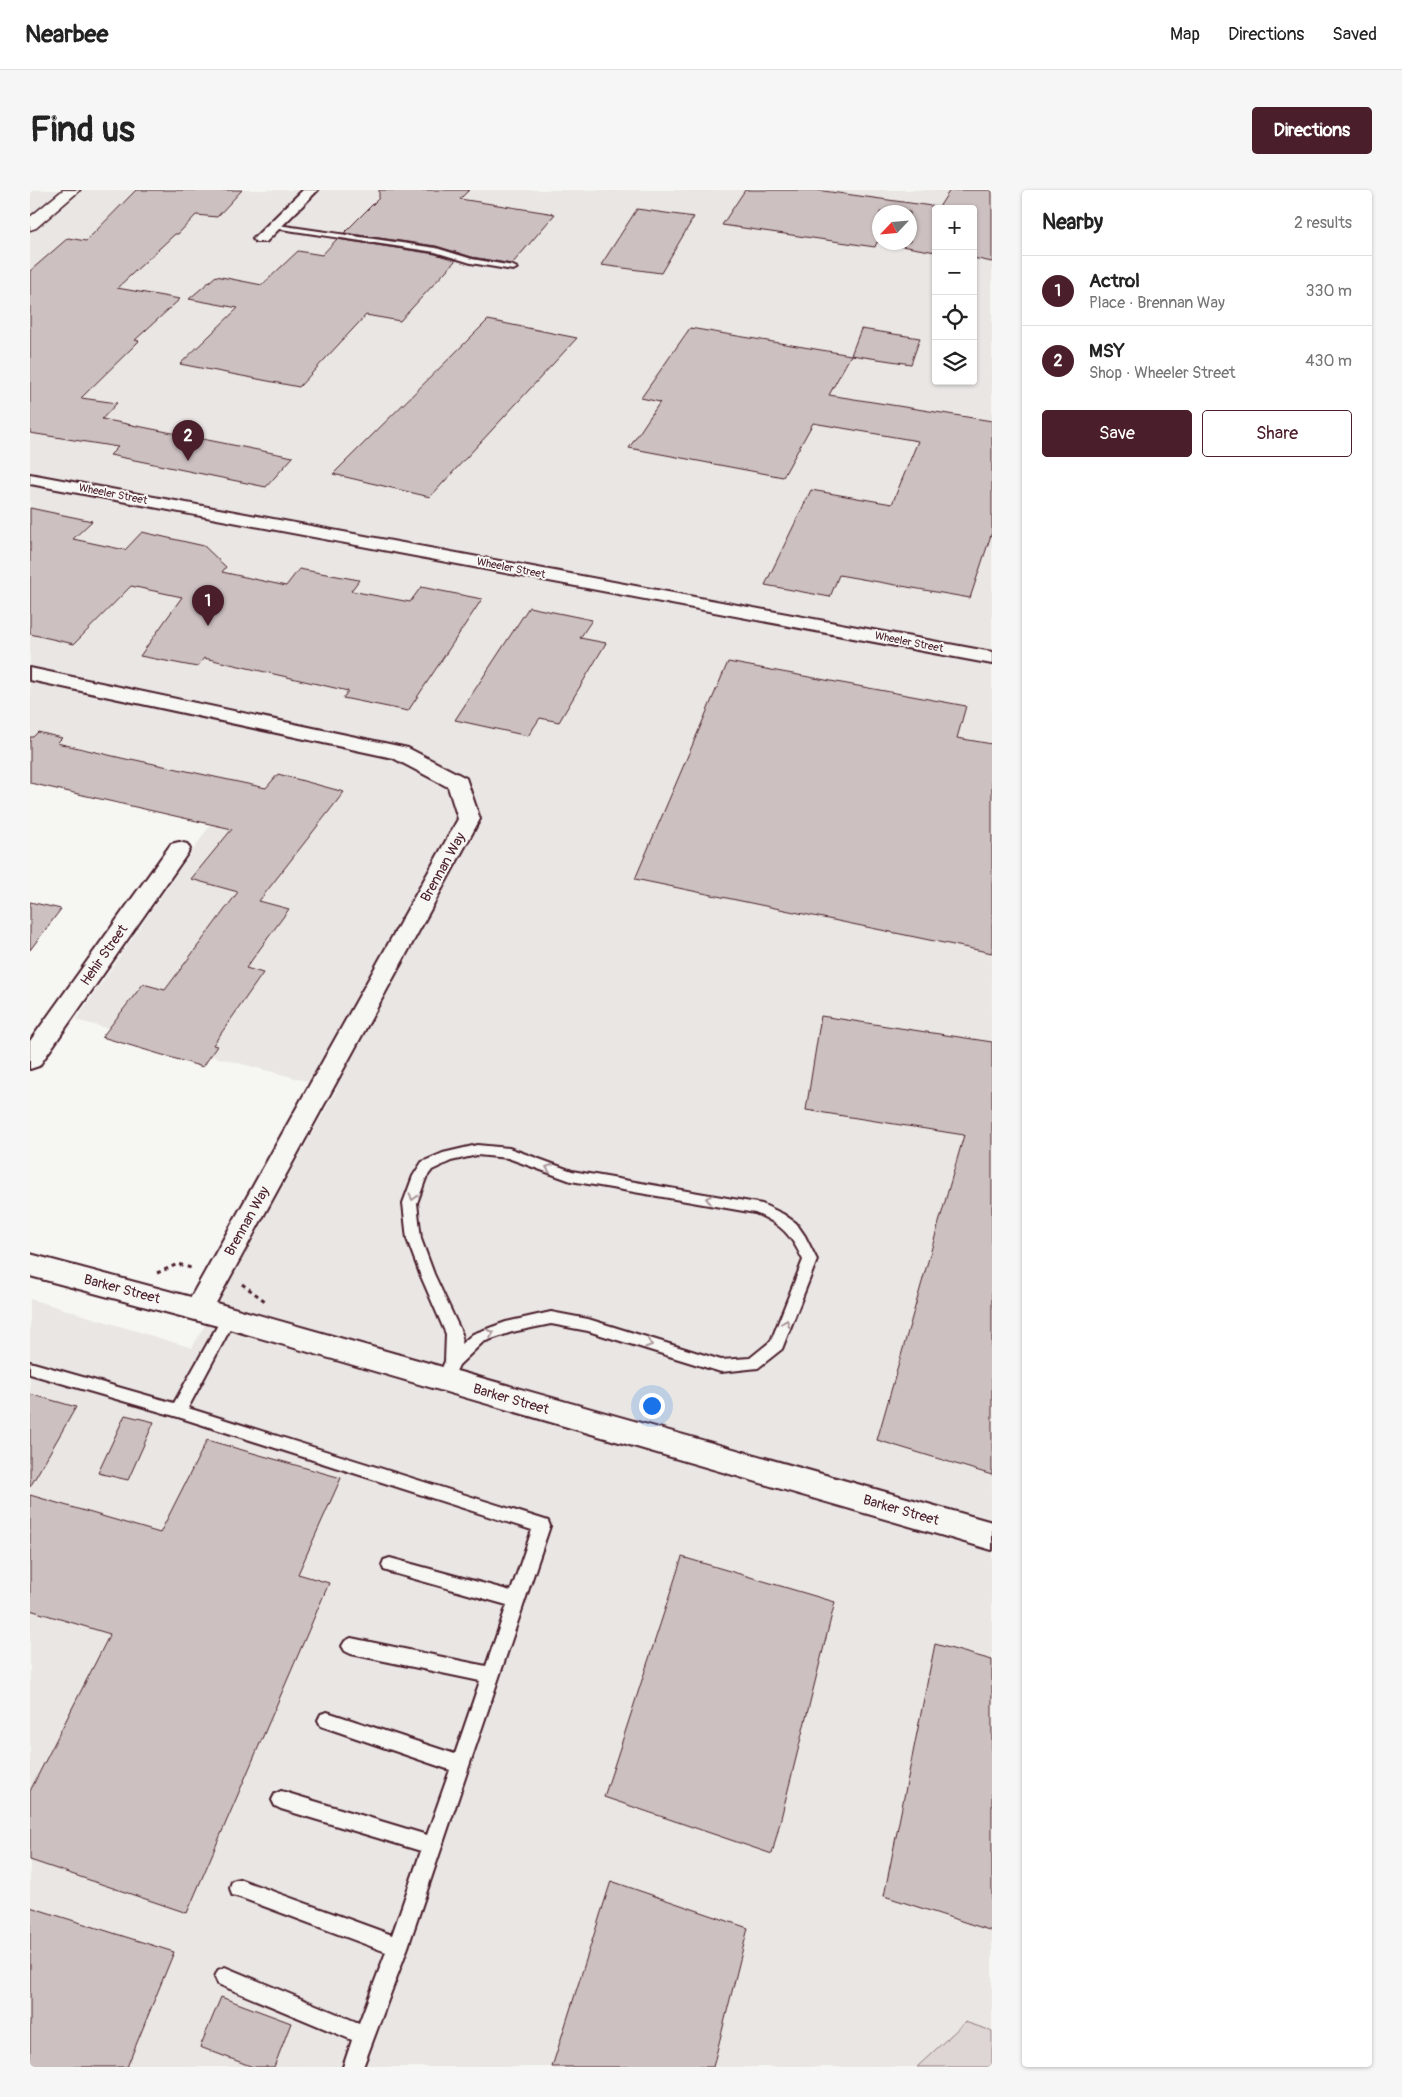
<!DOCTYPE html>
<meta charset="utf-8">
<style>
:root{--surface:#fff;--page:#f6f6f6;--text:#222;--muted:#767676;--line:#e0e0e0;--accent:#4a1f2b}
body{margin:0;font-family:Pangolin,sans-serif;background:var(--page);color:var(--text)}
.controls{position:absolute;right:15px;top:15px;display:grid;overflow:hidden;border-radius:5px;box-shadow:0 1px 4px #0004}
.controls button{width:45px;height:45px;display:grid;place-items:center;padding:0;border:0;border-bottom:1px solid var(--line);background:var(--surface);color:var(--text);font:25px sans-serif}
.compass{position:absolute;left:842px;top:15px;width:45px;height:45px;border-radius:50%;background:var(--surface);box-shadow:0 1px 4px #0004;rotate:244deg}
.you{position:absolute;left:621px;top:1215px;width:18px;height:18px;margin:-12px;border:4px solid #fff;border-radius:50%;background:#1a73e8;box-shadow:0 0 0 8px #1a73e833}
.badge{display:grid;place-items:center;width:32px;height:32px;border-radius:50%;background:var(--accent);color:#fff;font-size:16px;font-weight:700}
.pin{position:absolute;translate:-50% -41px;filter:drop-shadow(0 1px 2px #0008)}
.pin::after{content:'';position:absolute;top:26px;width:18px;height:15px;background:inherit;clip-path:polygon(0 0,100% 0,50% 100%)}
.list{margin:0;padding:0;list-style:none}
h2{display:flex;justify-content:space-between;align-items:center;height:65px;margin:0;padding:0 20px;font-size:21px}
h2 small{font-size:16px;font-weight:400;color:var(--muted)}
.list li{display:grid;grid-template-columns:32px 1fr auto;gap:15px;align-items:center;box-sizing:border-box;height:70px;padding:0 20px;border-top:1px solid var(--line)}
.list b{display:block;font-size:19px;white-space:nowrap}
.list p{margin:0;font-size:16px;white-space:nowrap;color:var(--muted)}
.list em{font-size:16px;font-style:normal;color:var(--muted)}
.actions{display:flex;gap:10px;padding:15px 20px}
.actions a{flex:1;padding:11px 0;border:1px solid var(--accent);border-radius:5px;text-align:center;font-size:18px;color:var(--accent)}
.actions .main{background:var(--accent);color:#fff}
.icon{flex:none;width:28px;height:28px;fill:none;stroke:currentColor;stroke-width:2;stroke-linecap:round;stroke-linejoin:round}
.map{position:relative;flex:none;width:962px;height:1877px;overflow:hidden;border-radius:5px}
header{display:flex;align-items:center;gap:30px;box-sizing:border-box;height:70px;padding:0 25px;background:var(--surface);border-bottom:1px solid var(--line)}
header strong{font-size:24px}
nav{display:flex;gap:28px;margin-inline-start:auto;font-size:18px}
.intro{display:flex;align-items:center;justify-content:space-between;box-sizing:border-box;height:120px;padding:0 30px}
h1{margin:0;font-size:35px}
.button{padding:12px 22px;border-radius:5px;background:var(--accent);color:#fff;font-size:18px;font-weight:700}
main{display:flex;gap:30px;padding:0 30px}
aside{flex:1;background:var(--surface);border-radius:5px;box-shadow:0 1px 4px #0004}
.map>svg:first-child{display:block}
</style>
<header>
<strong>Nearbee</strong>
<nav><a>Map</a><a>Directions</a><a>Saved</a></nav>
</header>
<div class="intro"><h1>Find us</h1><a class="button">Directions</a></div>
<main>
<div class="map">
<svg width="962" height="1877" viewBox="0 0 962 1877">
<rect width="100%" height="100%" fill="#f6f6f2"/>
<filter id="ink" filterUnits="userSpaceOnUse"><feTurbulence type="fractalNoise" baseFrequency=".02" numOctaves="2"/><feDisplacementMap in="SourceGraphic" scale="10" xChannelSelector="R" yChannelSelector="G"/><feConvolveMatrix kernelMatrix="1 2 1 2 8 2 1 2 1" color-interpolation-filters="sRGB"/></filter>
<g filter="url(#ink)">
<path fill="#e9e6e3" fill-rule="evenodd" d="M0,0H962V1877H0V1109L162,1158L307,899L46,830L181,634L0,593ZM906,19H943V191H906ZM849,22H879V52H849Z"/>
<path fill="#ddd6d5" stroke="#947a80" d="M935,1832L962,1841V1877H887Z"/>
<path fill="#ccc1c0" stroke="#4a1f2b" fill-rule="evenodd" d="M106,0H212L187,27L166,25L148,44H145L87,98L150,109L105,150L109,151L51,208L87,213L72,229L263,267L236,297L80,265L88,257L0,243V81L38,48L56,51Z
M349,0H439L430,9L525,24L482,74L442,67L406,56L314,43L349,8Z
M715,0H786L909,17L920,0H962V72L943,68V19H906V62L847,52L845,57L692,35ZM850,22H880V52H850Z
M607,19L664,27L631,83L571,75Z
M307,49L405,64L426,70L370,131L336,125L269,197L150,174L208,118L159,109L186,86L232,95L268,61L292,65Z
M458,130L547,148L400,307L303,284Z
M660,138L821,165L799,205L962,231V342L940,408L809,385L800,407L735,395L781,300L862,314L888,251L783,233L753,287L599,258L630,212L611,208Z
M831,139L890,148L881,174L821,165Z
M0,318L62,331L43,349L95,360L112,342L174,356L196,377L192,382L256,396L269,379L329,390L321,401L380,412L391,397L452,409L378,521L313,508L318,501L174,468L167,477L110,466L152,407L101,396L44,454L0,444Z
M499,417L562,430L550,448L576,453L529,532L510,528L498,546L425,530Z
M698,472L936,516L927,548L962,554V763L605,689Z
M8,542L32,548L27,553L100,570L101,569L236,598L248,584L314,602L229,711L259,719L216,778L233,783L183,855L187,856L173,877L72,847L113,794L135,800L208,702L161,689L202,639L0,593V547H3Z
M0,712L31,719L0,760Z
M791,826L962,852V1285L847,1250L934,945L776,920Z
M0,1204L46,1217L0,1297Z
M95,1225L124,1232L98,1290L68,1283Z
M177,1250L311,1288L268,1384L299,1393L157,1723L0,1670V1601L80,1444L0,1420V1305L130,1343Z
M652,1367L805,1412L742,1664L574,1607Z
M905,1454L962,1470V1741L854,1706Z
M581,1691L718,1738L683,1877H522Z
M0,1717L144,1762L97,1877H0Z
M191,1807L261,1833L244,1877H223L170,1857Z"/>
<g fill="none" stroke-linecap="round" stroke-linejoin="round">
<defs>
<path id="lane" d="M241,34L406,58L442,69L483,76L487,78L483,80L441,73L405,62L244,38L240,36Z
M447,955L479,958L542,981L732,1014L753,1024L766,1033L775,1046L787,1070L752,1159L728,1178L691,1182L558,1141L521,1134L482,1142L453,1152L429,1175L420,1194L415,1196L410,1194L407,1190L415,1171L416,1144L390,1084L377,1049L373,1013L383,986L392,972L413,963ZM447,965L478,968L541,991L725,1023C751,1034 761,1044 773,1070L741,1151L720,1168L691,1170L558,1129L521,1122L476,1132L443,1144L431,1154L432,1144L404,1084L391,1049L387,1013L396,988L402,980L421,971Z
M199,1122L204,1124L206,1128L158,1218L512,1329L518,1331L520,1336L378,1757L333,1877H313L322,1850L188,1794L185,1787L188,1780L195,1777L329,1833L356,1762L209,1707L202,1705L200,1698L202,1691L209,1689L362,1745L391,1661L251,1619L245,1616L242,1610L245,1604L251,1601L397,1645L420,1580L297,1538L291,1536L288,1530L291,1524L297,1522L425,1564L450,1491L321,1464L315,1461L312,1456L315,1451L321,1448L456,1476L477,1415L360,1382L354,1380L352,1375L354,1370L360,1368L481,1401L502,1340L148,1227L0,1184V1172L144,1213L194,1124Z"/>
<path id="street" d="M273,0H288L236,52H226L223,49L226,46Z
M0,284L962,462V474L0,294Z
M0,478L378,558L436,588L450,629L186,1113L962,1332V1360L199,1139L0,1086V1064L161,1107L428,629L418,597L363,568L0,490Z
M149,652L157,654L160,659L157,664L9,876L0,879V851L141,654Z"/>
<path id="primary" d="M33,0H50L6,38L0,40V27Z"/>
</defs>
<use href="#lane" stroke="#4a1f2b" stroke-width="4"/>
<use href="#street" stroke="#4a1f2b" stroke-width="4"/>
<use href="#primary" stroke="#4a1f2b" stroke-width="3"/>
<path stroke="#4a1f2b" stroke-width="3" stroke-dasharray="4 4" stroke-linecap="butt" d="M127,1083L148,1074L161,1078
M212,1094L235,1111"/>
<use href="#lane" fill="#f6f6f2" fill-rule="evenodd"/>
<use href="#street" fill="#f6f6f2" fill-rule="evenodd"/>
<use href="#primary" fill="#f6f6f2" fill-rule="evenodd"/>
</g>
<defs><path id="oneway-chevron" d="M-2-3.5L2.5 0L-2 3.5" fill="none" stroke-width="1.6" stroke-linecap="round" stroke-linejoin="round" transform="scale(1.25)"/></defs>
<g stroke="#a99598">
<use href="#oneway-chevron" transform="translate(519 978) rotate(-161)"/>
<use href="#oneway-chevron" transform="translate(383 1007) rotate(107)"/>
<use href="#oneway-chevron" transform="translate(679 1009) rotate(-169)"/>
<use href="#oneway-chevron" transform="translate(756 1133) rotate(-69)"/>
<use href="#oneway-chevron" transform="translate(461 1143) rotate(-20)"/>
<use href="#oneway-chevron" transform="translate(619 1154) rotate(17)"/>
</g>
</g>
<g text-anchor="middle" dominant-baseline="central" stroke-width="4" stroke-linejoin="round" paint-order="stroke">
<g font-size="11" fill="#4a1f2b" stroke="#f6f6f2">
<text transform="translate(83 304) rotate(11)">Wheeler Street</text>
<text transform="translate(481 378) rotate(11)">Wheeler Street</text>
<text transform="translate(879 452) rotate(11)">Wheeler Street</text>
</g>
<g font-size="14" fill="#4a1f2b" stroke="#f6f6f2">
<text transform="translate(413 677) rotate(-61)">Brennan Way</text>
<text transform="translate(74 765) rotate(-55)">Hehir Street</text>
<text transform="translate(217 1031) rotate(-61)">Brennan Way</text>
<text transform="translate(92 1099) rotate(15)">Barker Street</text>
<text transform="translate(481 1209) rotate(16)">Barker Street</text>
<text transform="translate(871 1320) rotate(16)">Barker Street</text>
</g>
</g>
</svg>
<div class="controls">
<button>+</button>
<button>−</button>
<button><svg class="icon" aria-label="locate" viewBox="0 0 24 24"><circle cx="12" cy="12" r="6"/><path d="M12 2v4M12 18v4M2 12h4M18 12h4"/></svg></button>
<button><svg class="icon" aria-label="layers" viewBox="0 0 24 24"><path d="M12 4l9 5-9 5-9-5zM3 14l9 5 9-5"/></svg></button>
</div>
<svg class="compass" viewBox="-18 -18 36 36"><path d="M0-13l5 13h-10z" fill="#e53935"/><path d="M0 13l5-13h-10z" fill="#767676"/></svg>
<div class="you"></div>
<div class="pin badge" style="left:178px;top:436px">1</div>
<div class="pin badge" style="left:158px;top:271px">2</div>
</div>
<aside>
<h2>Nearby<small>2 results</small></h2>
<ul class="list">
<li><span class="badge">1</span><div><b>Actrol</b><p>Place · Brennan Way</p></div><em>330 m</em></li>
<li><span class="badge">2</span><div><b>MSY</b><p>Shop · Wheeler Street</p></div><em>430 m</em></li>
</ul>
<div class="actions"><a class="main">Save</a><a>Share</a></div>
</aside>
</main>
